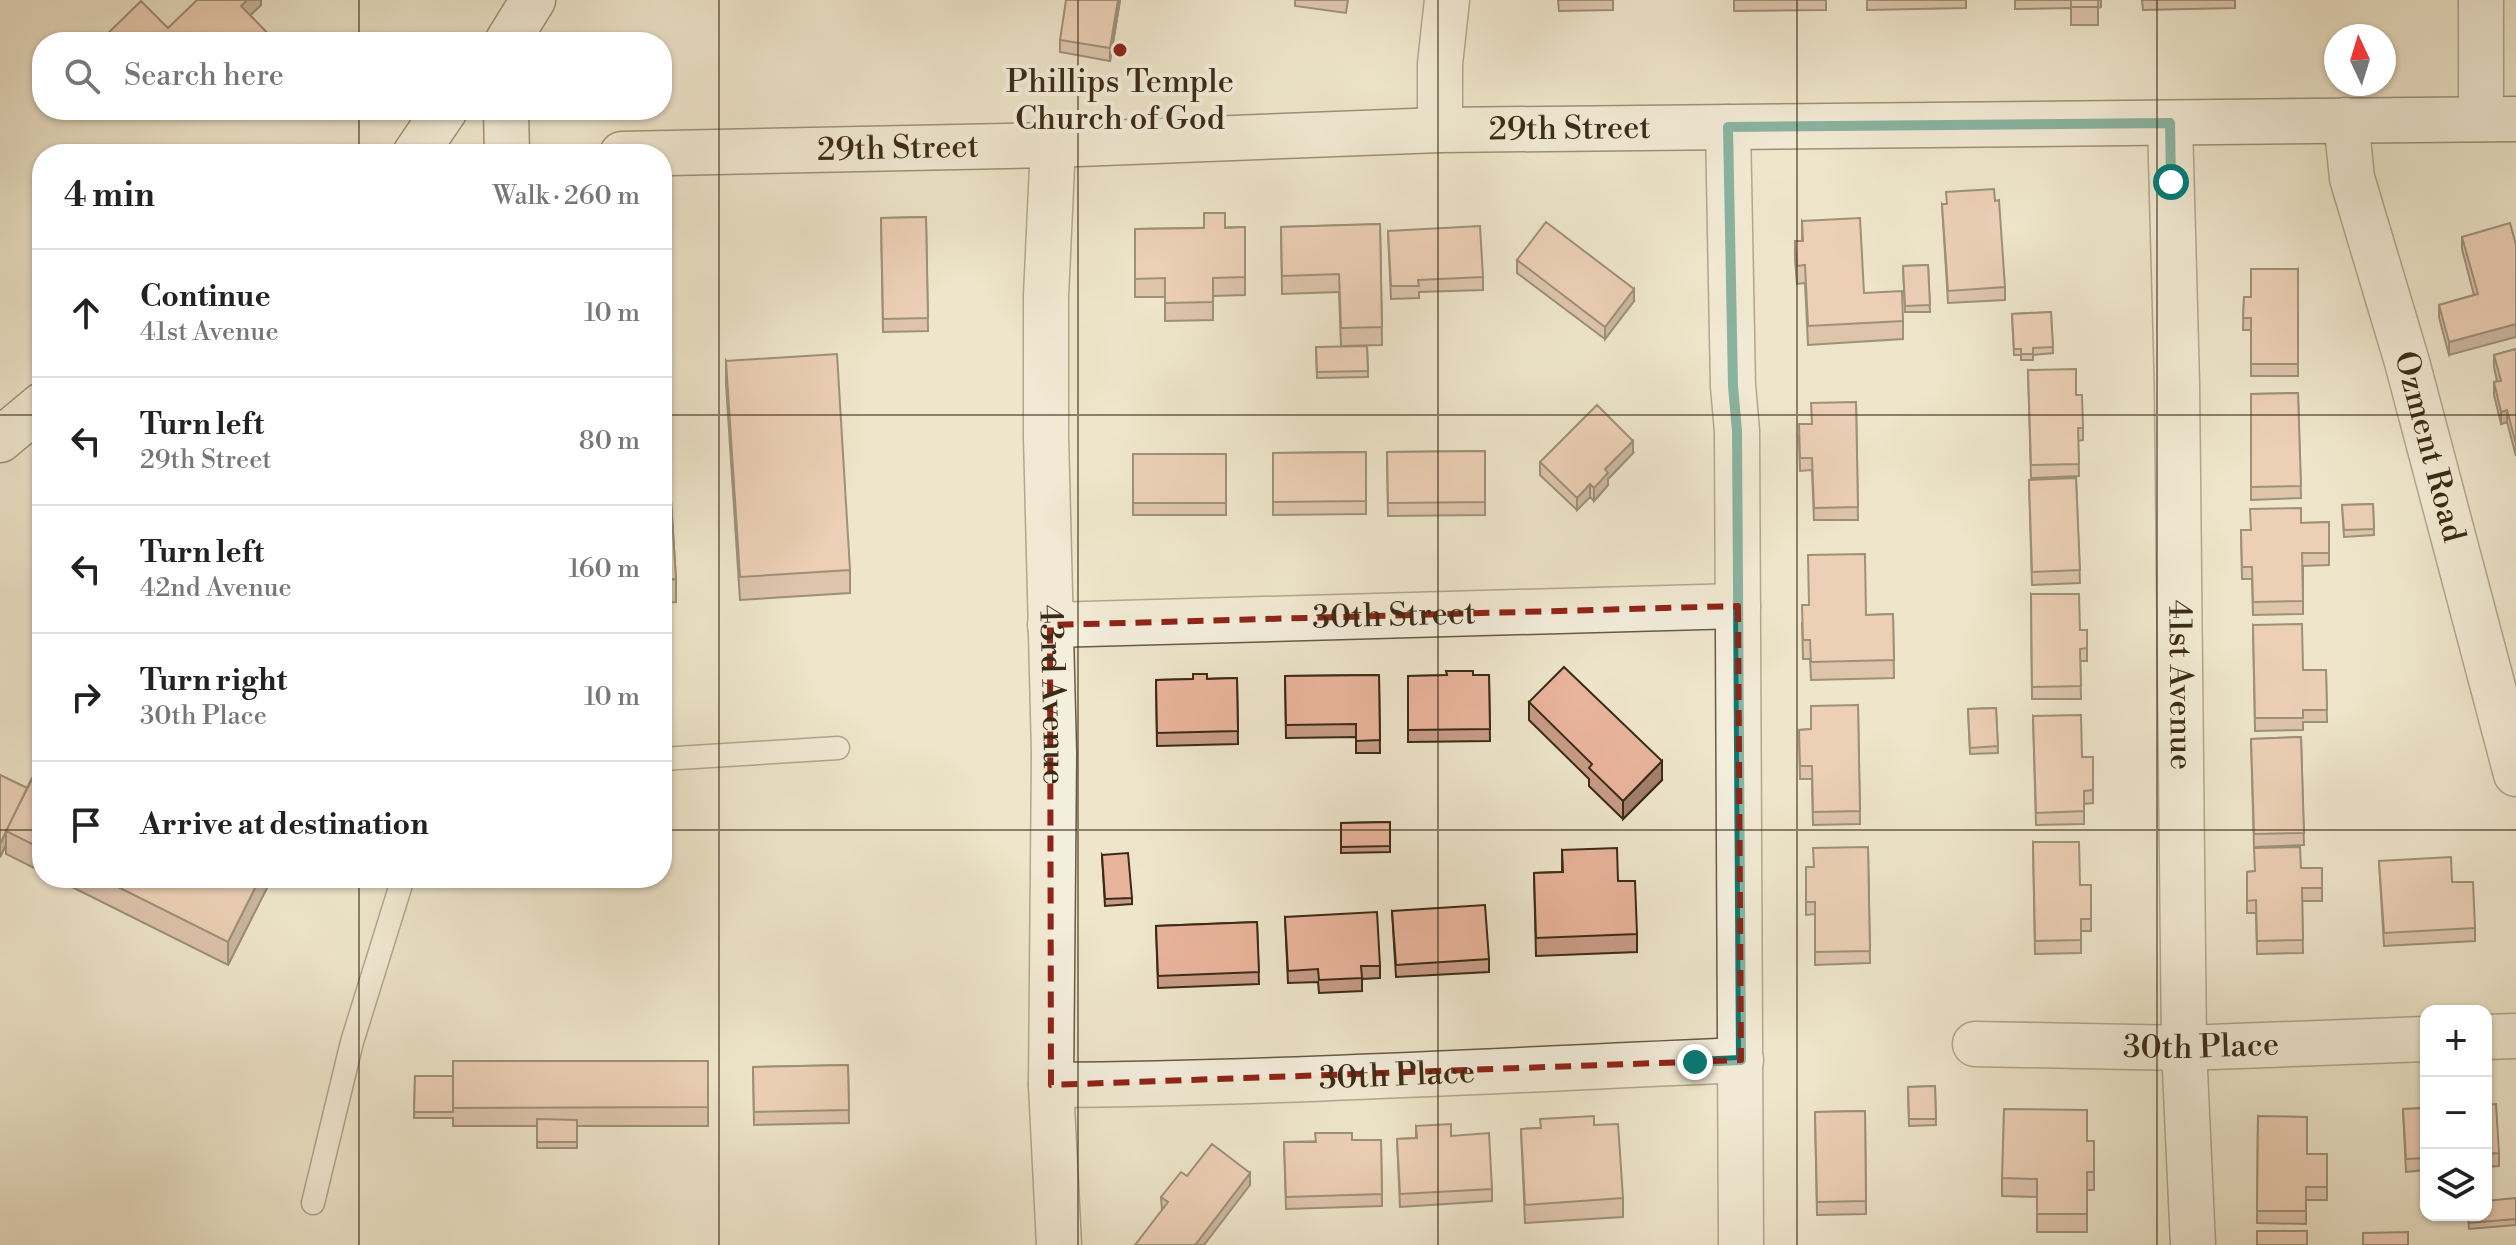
<!DOCTYPE html>
<meta charset="utf-8">
<style>
:root{--surface:#fff;--page:#f6f6f6;--text:#222;--muted:#767676;--line:#e0e0e0}
body{margin:0;font-family:"Libre Bodoni",serif;background:var(--page);color:var(--text)}
.controls{position:absolute;right:24px;bottom:24px;display:grid;overflow:hidden;border-radius:16px;box-shadow:0 2px 6px #0004}
.controls button{width:72px;height:72px;display:grid;place-items:center;padding:0;border:0;border-bottom:2px solid var(--line);background:var(--surface);color:var(--text);font:40px sans-serif}
.compass{position:absolute;left:2324px;top:24px;width:72px;height:72px;border-radius:50%;background:var(--surface);box-shadow:0 2px 6px #0004;rotate:356deg}
.stop{position:absolute;width:24px;height:24px;margin:-18px;border:6px solid #0f766e;border-radius:50%;background:#fff}
.stop.end{background:#0f766e;border-color:#fff;box-shadow:0 2px 8px #0008}
.list{margin:0;padding:0;list-style:none}
h2{display:flex;justify-content:space-between;align-items:center;height:104px;margin:0;padding:0 32px;font-size:34px}
h2 small{font-size:26px;font-weight:400;color:var(--muted)}
.list li{display:grid;grid-template-columns:52px 1fr auto;gap:24px;align-items:center;box-sizing:border-box;height:128px;padding:0 32px;border-top:2px solid var(--line)}
.list b{display:block;font-size:30px;white-space:nowrap}
.list p{margin:0;font-size:26px;white-space:nowrap;color:var(--muted)}
.list em{font-size:26px;font-style:normal;color:var(--muted)}
.icon{flex:none;width:44px;height:44px;fill:none;stroke:currentColor;stroke-width:2;stroke-linecap:round;stroke-linejoin:round}
.map{position:relative;flex:none;width:2516px;height:1245px;overflow:hidden}
.search{position:absolute;background:var(--surface);box-shadow:0 2px 6px #0004;left:32px;top:32px;width:640px;height:88px;display:flex;align-items:center;gap:20px;box-sizing:border-box;padding:0 28px;border-radius:32px;color:var(--muted);font-size:30px}
.panel{position:absolute;background:var(--surface);box-shadow:0 2px 6px #0004;left:32px;top:144px;width:640px;height:744px;border-radius:32px}
.map>svg:first-child{display:block}
</style>
<div class="map">
<svg width="2516" height="1245" viewBox="0 0 2516 1245">
<rect width="100%" height="100%" fill="#eee5cb"/>
<filter id="stains"><feTurbulence type="fractalNoise" baseFrequency=".0025" numOctaves="4"/><feColorMatrix values="0 0 0 0 .2 0 0 0 0 .09 0 0 0 0 .02 0 0 0 .5 -.17"/></filter>
<radialGradient id="worn" r=".72"><stop offset=".6" stop-color="#630" stop-opacity="0"/><stop offset="1" stop-color="#630" stop-opacity=".3"/></radialGradient>
<g fill="none" stroke-linecap="round" stroke-linejoin="round">
<defs>
<path id="lane" d="M662,759L838,748
M313,1203L352,1042L403,878"/>
<g id="street">
<path d="M2481,0V119"/>
<path id="s1" d="M2346,120L2352,178L2407,362L2516,774"/>
<path id="s2" d="M2170,123L2177,383L2184,1048L2193,1245"/>
<path d="M1728,127L1733,386L1737,431L1741,1245"/>
<path d="M1440,130V64L1447,0"/>
<path id="s3" d="M1053,145L1046,296V436L1054,753L1051,1085L1059,1245"/>
<path id="s4" d="M1050,625L1738,606"/>
<path d="M2486,1037L2516,1036"/>
<path id="s5" d="M1975,1044L2184,1048L2426,1039"/>
<path id="s6" d="M1051,1085C1281,1083 1511,1070 1741,1060"/>
</g>
<g id="secondary">
<path d="M507,42L533,0"/>
<path d="M506,110L507,154"/>
<path d="M415,154L445,110"/>
<path id="s7" d="M622,154L1053,145L1440,130L2516,119"/>
<path d="M0,440L42,405"/>
</g>
</defs>
<use href="#lane" stroke="#685a43" stroke-width="25"/>
<use href="#street" stroke="#685a43" stroke-width="47"/>
<use href="#secondary" stroke="#3b2b16" stroke-width="47"/>
<use href="#lane" stroke="#f4eedd" stroke-width="22"/>
<use href="#street" stroke="#f4eedd" stroke-width="44"/>
<use href="#secondary" stroke="#f4eedd" stroke-width="44"/>
</g>
<path fill="#c89b86" stroke="#3b2b16" stroke-width="2" d="M261,0V5L250,15L276,42H99L168,28Z
M1120,0L1110,61L1060,52V40Z
M1295,0H1348L1346,13L1295,6Z
M1558,0H1613V10L1559,11Z
M1734,0H1826V10L1734,11Z
M1867,0H1966V8L1867,10Z
M2015,0H2101V7L2098,8V25H2071V8L2015,9Z
M2142,0H2235V8L2143,10Z
M1942,204L2005,287V300L1948,303Z
M926,217L928,331L883,332L881,218Z
M1802,221L1864,293L1903,321V339L1808,345L1805,283L1797,284L1795,260V241H1802Z
M1380,224L1382,345L1341,346L1339,292L1282,294L1281,227Z
M1245,227V295L1213,296V320L1165,321V297H1135V229Z
M1388,231L1483,277V290L1419,292V298L1391,299Z
M2462,237L2516,245L2449,355L2439,317V305L2474,295L2462,249Z
M1517,260L1634,301L1605,339L1517,273Z
M1928,265L1930,312H1905L1903,266Z
M2298,269V376H2251V330H2243L2244,297H2251Z
M2051,312L2053,353L2033,355V360H2021V355H2014L2012,314Z
M1367,346L1368,377L1317,378L1316,347Z
M2516,349V456L2507,422L2501,424L2494,395V382L2497,381L2494,367V355Z
M662,361L676,579V602L662,603Z
M726,361L850,570V593L740,600L726,384Z
M2028,370L2076,395L2083,428V440L2078,441L2079,476L2031,478Z
M2298,393L2301,498L2251,500V394Z
M1856,402L1858,520H1814L1812,470L1800,471L1799,436L1811,424Z
M1485,451V515L1388,516L1387,452Z
M1366,452V514L1273,515V453Z
M1633,453L1608,479V485L1594,501L1590,497L1577,510L1540,475V462Z
M1133,454H1226V515H1133Z
M2076,478L2080,583L2032,585L2029,480Z
M2373,504L2374,535L2344,537L2342,505Z
M2329,522V565L2303,566V614L2253,615L2252,579H2242L2241,530H2251L2301,523Z
M2031,594L2087,648V661H2080L2081,699H2032Z
M1893,614L1894,678L1811,680L1810,659H1803L1802,623L1866,615Z
M2253,625L2303,670H2326L2327,722H2303V730L2255,731Z
M1379,675L1380,753H1356V737L1286,738L1285,676Z
M1489,675L1490,741L1408,742V676Z
M1237,678L1238,744L1157,746L1156,680Z
M1529,702L1662,780L1623,819L1589,786V779L1529,720Z
M1858,705L1860,824L1813,825L1812,779H1800L1799,730L1811,729Z
M1996,708L1998,753L1970,754L1968,709Z
M2033,716L2082,757H2093V803L2084,804V824L2036,825Z
M2301,737L2304,845L2254,847L2251,739Z
M42,759V872L6,854V845L0,857V775L27,788Z
M1390,822V852L1341,853V823Z
M2033,842L2080,885L2091,919V931H2081V953L2035,954Z
M1868,847L1870,963L1815,965V914L1806,915V867H1813Z
M1562,850L1618,881L1637,934V952L1536,956L1534,873L1562,872Z
M1102,855L1132,898V904L1105,906Z
M2379,861L2452,882L2475,928V941L2384,946Z
M2301,868H2322V901H2302L2303,953L2257,954L2256,913H2247V872Z
M54,878H272L228,965Z
M1392,911L1489,959V972L1396,977Z
M1285,917L1380,966V978L1362,979V991L1319,993L1318,982L1288,983Z
M1257,922L1259,984L1158,988L1156,926Z
M708,1061V1126H577V1148H537V1126H453V1118H414L415,1076H453Z
M848,1065L849,1123L754,1125L753,1067Z
M1935,1086L1936,1125L1909,1126L1908,1087Z
M2486,1105L2499,1153V1166L2486,1167Z
M2426,1108V1170L2406,1172L2403,1109Z
M1865,1111L1866,1214L1817,1215L1815,1112Z
M2258,1116L2307,1154H2327V1200H2306V1224L2257,1223Z
M1594,1125L1623,1198V1217L1525,1223L1521,1129Z
M1416,1126L1492,1189V1201L1400,1207L1397,1139L1416,1138Z
M1381,1140L1382,1206L1286,1209L1284,1142Z
M2087,1141H2094V1190H2087V1232H2037V1197L2002,1196V1178Z
M1187,1176L1250,1185L1162,1210L1161,1197Z
M2516,1198V1225L2469,1229L2468,1215H2486Z"/>
<path fill="#a37e6d" stroke="#3b2b16" stroke-width="2" d="M247,0H261V5L241,24V6Z
M1118,0H1120L1110,61V48Z
M177,34V42H169Z
M1634,289V301L1605,339V327Z
M2516,324V337L2449,355V342Z
M2507,410V422L2501,424V412Z
M1633,441V453L1608,479V485L1594,501V488L1605,469Z
M1590,484V497L1577,510V498Z
M1662,761V780L1623,819V801Z
M6,832V845L0,857V844Z
M260,878H272L228,965V942Z
M1250,1173V1185L1204,1245H1195Z"/>
<path fill="#e9b49c" stroke="#3b2b16" stroke-width="2" d="M197,0H247L241,6L276,42H184L177,34L169,42H99L141,1L168,28Z
M1066,0H1118L1110,48L1060,40Z
M2071,0H2098V7H2071Z
M1994,189L1995,201L1999,200L2005,287L1948,291L1942,204H1947L1946,192Z
M1204,213H1225V228L1245,227V277L1213,278V302L1165,303V278L1135,279V229L1204,228Z
M926,217L928,318L883,319L881,218Z
M1860,218L1864,293L1902,291L1903,321L1808,326L1805,265L1797,266L1795,241H1803L1802,221Z
M1546,222L1634,289L1605,327L1517,260Z
M2510,223L2516,245V324L2449,342L2439,305L2478,294L2462,237Z
M1380,224L1382,327L1341,328L1339,274L1282,276L1281,227Z
M1480,226L1483,277L1418,280L1419,286H1391L1388,231Z
M1928,265L1930,305L1905,306L1903,266Z
M2251,269H2298V364H2251V318H2243L2244,297H2251Z
M2051,312L2053,347L2033,348V354H2021V349H2014L2012,314Z
M1367,346L1368,371L1317,372L1316,347Z
M2516,349V444L2507,410L2501,412L2494,382L2501,381L2494,355Z
M837,354L850,570L740,577L726,361Z
M662,361L676,579L662,580Z
M2076,369V395H2082L2083,428H2078L2079,464L2031,465L2028,370Z
M2298,393L2301,486L2251,487V394Z
M1856,402L1858,507L1814,508L1812,458H1800L1799,424H1812L1811,403Z
M1597,405L1633,441L1605,469L1608,473L1594,488L1590,484L1577,498L1540,462Z
M1485,451V502L1388,503L1387,452Z
M1366,452V501L1273,502V453Z
M1133,454H1226V503H1133Z
M2076,478L2080,570L2032,572L2029,480Z
M2373,504L2374,529L2344,530L2342,505Z
M2301,508V523L2329,522V553H2302L2303,601L2253,602L2252,567H2242L2241,530H2251L2250,509Z
M1865,554L1866,615L1893,614L1894,660L1811,662L1810,640H1803L1802,605H1809L1808,555Z
M2031,594H2079L2080,630H2087V648L2080,649L2081,686L2032,687Z
M2302,624L2303,670H2326L2327,710H2303V718H2255L2253,625Z
M1564,667L1662,761L1623,801L1589,768L1592,764L1529,702Z
M1446,671H1473V675H1489L1490,729L1408,730V676L1447,675Z
M1193,674H1207V679L1237,678L1238,731L1157,733L1156,680L1193,679Z
M1379,675L1380,740L1356,741V724L1286,725L1285,676Z
M1858,705L1860,811L1813,812L1812,766H1800L1799,730L1811,729V706Z
M1996,708L1998,746L1970,748L1968,709Z
M2081,715L2082,757H2093V790L2084,791V811L2036,813L2033,716Z
M2301,737L2304,833L2254,834L2251,739Z
M42,759V849L6,831Z
M0,775L27,788L0,844Z
M1390,822V846L1341,847V823Z
M2033,842H2079L2080,885H2091V919H2081V940L2035,941Z
M1868,847L1870,951L1815,952V902H1806V867H1814L1813,848Z
M2300,847L2301,868H2322V888H2302L2303,940L2257,941L2256,900L2247,901V872L2255,871L2254,848Z
M1617,848L1618,881H1635L1637,934L1536,938L1534,873L1563,872L1562,850Z
M1128,853L1132,898L1105,899L1102,855Z
M2451,857L2452,882H2473L2475,928L2384,933L2379,861Z
M100,878H260L228,942Z
M1485,905L1489,959L1396,965L1392,911Z
M1377,912L1380,966H1361L1362,978L1319,980L1318,969L1288,971L1285,917Z
M1257,922L1259,972L1158,976L1156,926Z
M453,1061H708V1107L453,1108Z
M848,1065L849,1110L754,1112L753,1067Z
M415,1076H453V1112H414Z
M1935,1086L1936,1119H1909L1908,1087Z
M2496,1104L2499,1153L2486,1154V1105Z
M2426,1108V1158L2406,1159L2403,1109Z
M2004,1109L2087,1110V1141H2094V1172H2087V1214H2037V1179L2002,1178Z
M1865,1111L1866,1201L1817,1202L1815,1112Z
M1594,1116V1125L1618,1124L1623,1198L1525,1205L1521,1129L1541,1128L1540,1119Z
M2258,1116L2307,1117V1154H2327V1187H2306V1211H2257Z
M537,1119L577,1120V1142H537Z
M1451,1124V1136L1489,1133L1492,1189L1400,1194L1397,1139L1417,1138L1416,1126Z
M1315,1133H1352V1140H1381L1382,1194L1286,1197L1284,1142H1316Z
M1212,1144L1250,1173L1195,1245H1135L1168,1202L1161,1197L1181,1172L1187,1176Z
M2516,1198V1219L2469,1223V1215H2486V1201Z
M2257,1231H2307V1245H2257Z
M2408,1232V1245H2363V1233Z"/>
<g fill="none" stroke-linecap="round" stroke-linejoin="round">
<path stroke="#0f766e" stroke-width="10" d="M1695,1062L1741,1060L1737,431L1733,386L1728,127L2170,123L2171,182"/>
</g>
<path d="M0 0H2516V1245H0ZM1738,606L1741,1060L1051,1085L1050,625Z" fill="#eee5cb" fill-opacity=".55" fill-rule="evenodd"/>
<path fill="none" stroke="#8f2418" stroke-width="6" stroke-dasharray="16 10" stroke-linejoin="round" d="M1738,606L1741,1060L1051,1085L1050,625Z"/>
<path fill="none" stroke="#3b2b16" stroke-width="2" stroke-opacity="0.55" d="M359,0V42M719,0V1245M1078,0V1245M1438,0V1245M1797,0V1245M2157,0V1245M359,110V154M0,415H42M662,415H2516M0,830H42M662,830H2516M359,878V1245"/>
<circle fill="#8f2418" stroke="#f4eedd" stroke-width="3" cx="1120" cy="50" r="8"/>
<g text-anchor="middle" dominant-baseline="central" stroke-width="8" stroke-linejoin="round" paint-order="stroke">
<g font-size="32" fill="#3b2b16" stroke="#f4eedd">
<text x="1120" y="82">Phillips Temple<tspan x="1120" dy="37">Church of God</tspan></text>
</g>
<g font-size="32" fill="#3b2b16" stroke="#f4eedd">
<text stroke="none"><textPath href="#s7" startOffset="948">29th Street</textPath></text>
<text stroke="none"><textPath href="#s7" startOffset="276">29th Street</textPath></text>
<text stroke="none"><textPath href="#s1" startOffset="338">Ozment Road</textPath></text>
<text stroke="none"><textPath href="#s4" startOffset="344">30th Street</textPath></text>
<text stroke="none"><textPath href="#s2" startOffset="562">41st Avenue</textPath></text>
<text stroke="none"><textPath href="#s3" startOffset="550">43rd Avenue</textPath></text>
<text stroke="none"><textPath href="#s5" startOffset="226">30th Place</textPath></text>
<text stroke="none"><textPath href="#s6" startOffset="346">30th Place</textPath></text>
</g>
</g>
<rect width="100%" height="100%" filter="url(#stains)"/>
<rect width="100%" height="100%" fill="url(#worn)"/>
</svg>
<div class="controls">
<button>+</button>
<button>−</button>
<button><svg class="icon" aria-label="layers" viewBox="0 0 24 24"><path d="M12 4l9 5-9 5-9-5zM3 14l9 5 9-5"/></svg></button>
</div>
<svg class="compass" viewBox="-18 -18 36 36"><path d="M0-13l5 13h-10z" fill="#e53935"/><path d="M0 13l5-13h-10z" fill="#767676"/></svg>
<div class="stop" style="left:2171px;top:182px"></div>
<div class="stop end" style="left:1695px;top:1062px"></div>
<div class="search"><svg class="icon" aria-label="search" viewBox="0 0 24 24"><circle cx="10" cy="10" r="6"/><path d="M15 15l6 6"/></svg>Search here</div>
<section class="panel">
<h2>4 min<small>Walk · 260 m</small></h2>
<ul class="list">
<li><svg class="icon" aria-label="ahead" viewBox="0 0 24 24"><path d="M12 20V5M6 11l6-6 6 6"/></svg><div><b>Continue</b><p>41st Avenue</p></div><em>10 m</em></li>
<li><svg class="icon" aria-label="left" viewBox="0 0 24 24"><path d="M17 20v-9H6M10 6l-5 5 5 5"/></svg><div><b>Turn left</b><p>29th Street</p></div><em>80 m</em></li>
<li><svg class="icon" aria-label="left" viewBox="0 0 24 24"><path d="M17 20v-9H6M10 6l-5 5 5 5"/></svg><div><b>Turn left</b><p>42nd Avenue</p></div><em>160 m</em></li>
<li><svg class="icon" aria-label="right" viewBox="0 0 24 24"><path d="M7 20v-9h11M14 6l5 5-5 5"/></svg><div><b>Turn right</b><p>30th Place</p></div><em>10 m</em></li>
<li><svg class="icon" aria-label="arrive" viewBox="0 0 24 24"><path d="M6 21V4h12l-3 4 3 4H6"/></svg><div><b>Arrive at destination</b></div></li>
</ul>
</section>
</div>
